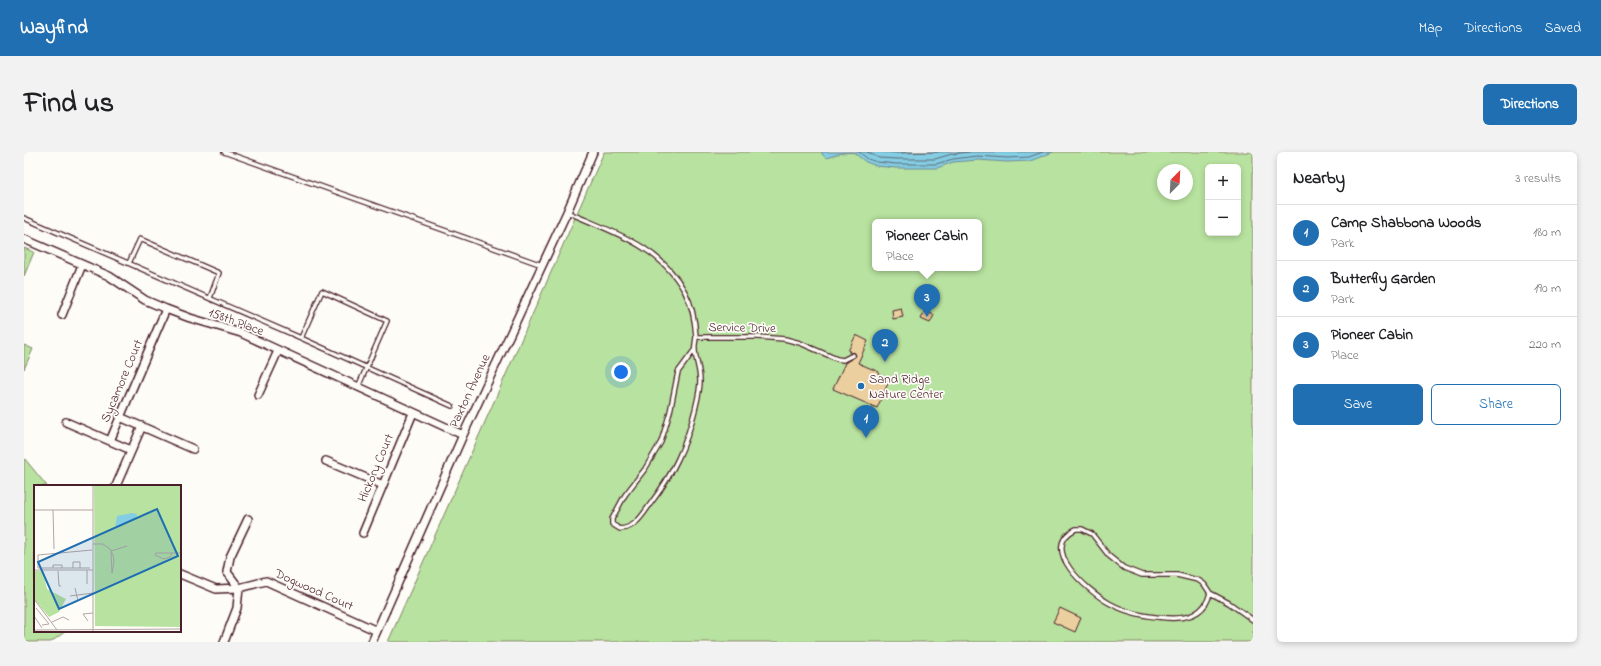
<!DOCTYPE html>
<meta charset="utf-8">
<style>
:root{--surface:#fff;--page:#f2f2f2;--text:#202124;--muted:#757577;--line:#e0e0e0;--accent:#1f6fb2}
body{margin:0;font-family:"Indie Flower",sans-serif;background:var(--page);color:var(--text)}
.controls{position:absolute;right:12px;top:12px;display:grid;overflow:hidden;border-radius:6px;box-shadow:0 2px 6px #0003}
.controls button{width:36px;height:36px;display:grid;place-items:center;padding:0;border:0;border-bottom:1px solid var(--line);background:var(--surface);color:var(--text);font:20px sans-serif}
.compass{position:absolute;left:1133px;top:12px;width:36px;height:36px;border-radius:50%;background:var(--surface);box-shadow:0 2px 6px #0003;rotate:24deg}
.you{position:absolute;left:597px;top:220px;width:14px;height:14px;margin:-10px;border:3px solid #fff;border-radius:50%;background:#1a73e8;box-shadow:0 0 0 6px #1a73e833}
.badge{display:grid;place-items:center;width:26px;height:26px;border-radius:50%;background:var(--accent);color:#fff;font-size:13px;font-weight:700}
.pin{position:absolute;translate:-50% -33px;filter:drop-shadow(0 1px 2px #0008)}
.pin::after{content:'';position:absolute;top:21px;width:14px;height:12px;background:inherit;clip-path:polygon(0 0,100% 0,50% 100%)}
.popup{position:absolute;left:848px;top:67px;width:110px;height:52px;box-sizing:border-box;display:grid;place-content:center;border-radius:6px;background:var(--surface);filter:drop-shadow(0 1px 3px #0005);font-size:13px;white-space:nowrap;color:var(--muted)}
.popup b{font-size:15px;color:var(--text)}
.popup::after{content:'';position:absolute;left:50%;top:100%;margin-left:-8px;border:8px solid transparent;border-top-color:var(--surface)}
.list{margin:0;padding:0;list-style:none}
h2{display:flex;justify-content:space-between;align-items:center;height:52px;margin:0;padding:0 16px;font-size:17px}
h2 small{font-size:13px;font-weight:400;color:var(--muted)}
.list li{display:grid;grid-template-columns:26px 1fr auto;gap:12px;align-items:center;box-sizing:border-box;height:56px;padding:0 16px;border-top:1px solid var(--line)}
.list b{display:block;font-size:15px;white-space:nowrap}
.list p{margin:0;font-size:13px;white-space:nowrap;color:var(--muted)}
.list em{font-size:13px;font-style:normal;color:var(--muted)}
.actions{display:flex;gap:8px;padding:12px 16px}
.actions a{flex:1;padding:9px 0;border:1px solid var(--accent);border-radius:6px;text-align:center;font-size:14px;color:var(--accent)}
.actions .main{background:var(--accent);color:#fff}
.map{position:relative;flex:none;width:1229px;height:490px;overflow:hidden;border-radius:6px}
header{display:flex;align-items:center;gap:24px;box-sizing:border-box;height:56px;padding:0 20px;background:var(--accent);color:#fff}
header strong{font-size:19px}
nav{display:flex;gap:22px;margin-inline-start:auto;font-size:14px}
.intro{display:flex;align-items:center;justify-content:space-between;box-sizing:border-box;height:96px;padding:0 24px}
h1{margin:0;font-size:28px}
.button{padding:10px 18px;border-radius:6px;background:var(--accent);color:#fff;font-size:14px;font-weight:700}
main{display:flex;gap:24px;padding:0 24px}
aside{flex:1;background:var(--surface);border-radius:6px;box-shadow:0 2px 6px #0003}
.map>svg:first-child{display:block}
</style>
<header>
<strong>Wayfind</strong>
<nav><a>Map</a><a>Directions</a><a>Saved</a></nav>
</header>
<div class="intro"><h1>Find us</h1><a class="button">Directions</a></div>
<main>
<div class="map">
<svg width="1229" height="490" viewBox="0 0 1229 490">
<rect width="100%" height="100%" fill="#fdfcf7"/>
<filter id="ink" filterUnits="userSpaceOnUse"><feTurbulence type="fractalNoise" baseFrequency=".025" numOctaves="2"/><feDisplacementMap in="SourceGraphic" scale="8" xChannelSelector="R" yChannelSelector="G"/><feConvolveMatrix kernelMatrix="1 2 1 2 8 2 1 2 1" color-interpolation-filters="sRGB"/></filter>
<g filter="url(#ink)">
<path fill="#b8e29f" stroke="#818065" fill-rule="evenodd" d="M580,0H1229V490H364ZM1184,15H1214V81H1184ZM1139,18H1163V42H1139ZM851,70H955V116H851Z
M0,96L10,100L0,124Z
M0,193L9,197L0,217Z
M0,306L23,334H11V479H42L27,490H0Z"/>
<path fill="#83cee3" stroke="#6c8899" d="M798,0H1029L1006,9L983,10L954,8L929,10L913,16H872L853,14L842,10L829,0L818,1L802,6L798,2Z"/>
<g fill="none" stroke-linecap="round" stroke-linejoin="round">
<path stroke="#616575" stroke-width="1" d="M835,0L844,7L853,10L872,12H912L929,7L953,4L983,6L1005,5L1019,0
M843,0L855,6L873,7H911L928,2L945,0
M859,0L873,1L914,0"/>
</g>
<path fill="#ebcf9f" stroke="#4a1f2b" d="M877,156L879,165L869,167L868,158Z
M901,159L910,163L906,171L897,167Z
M832,183L844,189L834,211L855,220L854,222L866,227L853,256L809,237L821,211L832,204L831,201H825L826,199H824Z
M1036,456L1057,466L1051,480L1029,470Z"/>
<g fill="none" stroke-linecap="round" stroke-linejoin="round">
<defs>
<path id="lane" d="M200,0L518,113
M543,60C588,80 636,93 661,140C668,153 671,169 672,184C672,189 670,194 671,199C672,209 676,218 676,229C676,239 673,249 671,258C662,294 649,322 627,351C619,362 612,376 596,377L588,372V367L601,343L621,317L637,290L646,260L654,220L671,197
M0,66L277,186L428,254
M105,111L116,87L195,121L186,146
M672,185H733L761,187L776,191L813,207L819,208L829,203
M277,186L298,139L363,169L334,235
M1186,441C1181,463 1163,467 1144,466C1123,465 1103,461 1085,451C1064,439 1013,396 1052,377H1058L1068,382L1085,404L1100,416L1118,423H1153L1174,428L1180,432L1186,441L1205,451L1229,468"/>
<path id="street" d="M0,87L85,124L121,148L142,157L166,166L217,181L439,283
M38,163L58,113
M234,243L254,199
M96,265L169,297
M42,270L86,289
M107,298L86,289L142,157
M302,309L359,333
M92,334L118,274
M339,381L389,261
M156,422L192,437L215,436L242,429L353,479
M200,490L213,456L215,436L203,420L206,405L224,367
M348,490L439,283L543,60L569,0"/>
</defs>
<use href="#lane" stroke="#4a1f2b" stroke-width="6"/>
<use href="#street" stroke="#4a1f2b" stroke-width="10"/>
<use href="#lane" stroke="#fdfcf7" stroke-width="3.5"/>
<use href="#street" stroke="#fdfcf7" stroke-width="7"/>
</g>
</g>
<circle fill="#1f6fb2" stroke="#fdfcf7" stroke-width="1.5" cx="837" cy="234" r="4"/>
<g text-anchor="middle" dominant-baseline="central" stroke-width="3.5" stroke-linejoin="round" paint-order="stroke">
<g font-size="13" fill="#4a1f2b" stroke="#fdfcf7">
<text transform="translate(212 170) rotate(20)">158th Place</text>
<text transform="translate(718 176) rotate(1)">Service Drive</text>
<text transform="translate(98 229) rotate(-67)">Sycamore Court</text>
<text transform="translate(446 239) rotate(-65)">Paxton Avenue</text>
<text transform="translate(352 316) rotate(-67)">Hickory Court</text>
<text transform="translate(290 438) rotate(24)">Dogwood Court</text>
</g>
<g font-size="13" fill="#4a1f2b" stroke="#fdfcf7" text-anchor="start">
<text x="845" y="227">Sand Ridge<tspan x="845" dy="15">Nature Center</tspan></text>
</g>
</g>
<g transform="translate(10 333)">
<rect width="147" height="147" fill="#fdfcf7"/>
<path d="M60,0H147V142L61,141ZM0,86H9L13,104L32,114L25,127L15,132L0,114Z" fill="#b8e29f"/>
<path d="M98,28L103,29L102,34L81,43L83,31Z" fill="#83cee3"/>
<path fill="none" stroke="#b5a4a5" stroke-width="1" d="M59,0V147M0,25H59M19,25L20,64M59,59H69L76,64L79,70L80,76L78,88L77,67M77,66L93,61M138,68L136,72L130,74L121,70L122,68H147M19,83V80H28V83M39,83V77H46V83M56,83H4V70L58,65M0,85H59M53,85V99M24,86L25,101H27M41,103L44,116M36,111L59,108M0,114L23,145M2,123L15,139L8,140M0,131L8,143M54,136L49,129L59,128M18,137L29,132L35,135M0,145L147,144"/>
<path fill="#1f6fb2" fill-opacity="0.15" stroke="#1f6fb2" stroke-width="2" d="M123,24L144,71L25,124L4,77Z"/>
<rect width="147" height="147" fill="none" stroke="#4a1f2b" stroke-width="2"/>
</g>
</svg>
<div class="controls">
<button>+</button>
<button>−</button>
</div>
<svg class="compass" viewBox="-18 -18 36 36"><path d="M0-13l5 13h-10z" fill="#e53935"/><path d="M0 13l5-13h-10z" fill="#757577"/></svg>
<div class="you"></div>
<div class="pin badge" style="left:842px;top:286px">1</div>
<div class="pin badge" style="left:861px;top:210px">2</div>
<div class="pin badge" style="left:903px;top:165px">3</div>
<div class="popup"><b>Pioneer Cabin</b>Place</div>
</div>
<aside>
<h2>Nearby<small>3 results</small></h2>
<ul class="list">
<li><span class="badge">1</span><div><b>Camp Shabbona Woods</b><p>Park</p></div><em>180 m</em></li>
<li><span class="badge">2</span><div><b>Butterfly Garden</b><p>Park</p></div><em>190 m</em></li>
<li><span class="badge">3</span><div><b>Pioneer Cabin</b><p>Place</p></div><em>220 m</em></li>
</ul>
<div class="actions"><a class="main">Save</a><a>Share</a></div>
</aside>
</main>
